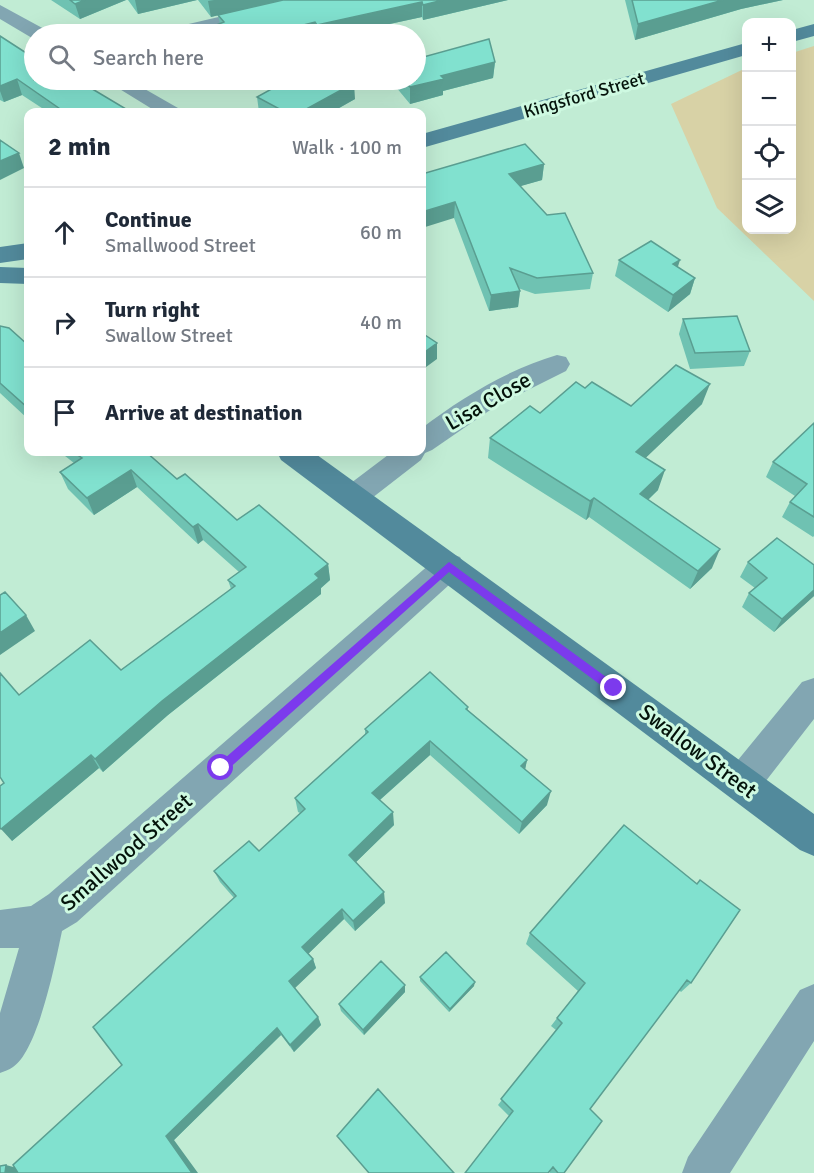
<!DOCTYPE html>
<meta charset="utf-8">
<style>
:root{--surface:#fff;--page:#f6f6f7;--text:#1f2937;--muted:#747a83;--line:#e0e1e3}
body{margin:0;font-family:Signika,sans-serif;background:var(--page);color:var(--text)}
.controls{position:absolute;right:18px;top:18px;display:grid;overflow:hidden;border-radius:12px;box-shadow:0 6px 24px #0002}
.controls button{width:54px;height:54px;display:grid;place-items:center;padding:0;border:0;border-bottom:2px solid var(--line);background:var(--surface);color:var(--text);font:30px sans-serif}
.stop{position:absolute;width:18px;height:18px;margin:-14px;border:4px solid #7c3aed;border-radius:50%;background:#fff}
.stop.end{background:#7c3aed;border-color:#fff;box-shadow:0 2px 6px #0008}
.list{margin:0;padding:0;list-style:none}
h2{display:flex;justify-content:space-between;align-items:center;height:78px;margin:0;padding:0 24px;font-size:26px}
h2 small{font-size:20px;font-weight:400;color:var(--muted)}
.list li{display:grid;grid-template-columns:39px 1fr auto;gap:18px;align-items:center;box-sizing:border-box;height:90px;padding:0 24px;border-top:2px solid var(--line)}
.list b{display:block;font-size:22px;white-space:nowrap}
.list p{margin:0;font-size:20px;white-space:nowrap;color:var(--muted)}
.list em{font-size:20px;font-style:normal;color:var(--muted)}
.icon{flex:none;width:33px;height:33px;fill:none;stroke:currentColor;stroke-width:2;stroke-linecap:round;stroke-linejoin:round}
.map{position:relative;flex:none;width:814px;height:1173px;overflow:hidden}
.search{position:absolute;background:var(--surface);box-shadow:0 6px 24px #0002;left:24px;top:24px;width:402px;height:66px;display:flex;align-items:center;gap:15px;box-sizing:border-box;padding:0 21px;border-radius:33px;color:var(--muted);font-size:22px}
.panel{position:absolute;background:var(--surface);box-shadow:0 6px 24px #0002;left:24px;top:108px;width:402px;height:348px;border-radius:12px}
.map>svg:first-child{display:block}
</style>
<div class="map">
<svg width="814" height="1173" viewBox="0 0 814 1173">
<rect width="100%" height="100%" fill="#c1ecd4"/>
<path fill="#d8d2a6" d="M814,46V301L717,208L671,104L746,68V230H792V53Z"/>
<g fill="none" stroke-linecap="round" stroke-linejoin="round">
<path fill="#82a6b2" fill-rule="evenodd" d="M292,0H325L323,4L193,34H160L163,30Z
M0,5L46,30L49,34H34V39L32,38L0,19Z
M105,80H129L178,108L182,112H157Z
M557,355L566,357L570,364L566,371L496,406L432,450L425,453L421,460L363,505L353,508L343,505L338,497L343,489L392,452H422V428C461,398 509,369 557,355Z
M449,553L460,557L465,566L460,575L77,922L62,931C56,960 38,1051 13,1067C9,1070 4,1071 0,1073V1013L19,948H0V910L31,906L49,894L438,557Z
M814,678V719L755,795L742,800L729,795L724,783L729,771L802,682Z
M814,984V1041L730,1173H682L688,1157L800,990Z"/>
<path fill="#528a9c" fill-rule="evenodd" d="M814,24V36L792,42V30Z
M746,43V55L422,148V134Z
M28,243V259L0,263V247Z
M0,267L28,268V284L0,283Z
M277,452H313L814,814V856L800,850L281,460Z"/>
</g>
<path fill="#6fc2b2" d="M51,0H126L80,19Z
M128,0H197L138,14Z
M198,0H508L423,20L422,17L343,34H194L220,24L218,15L211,17Z
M625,0H783L741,9L635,40Z
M0,36L34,80L86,89L131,112H48L22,95L4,102L0,100Z
M495,62L493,78L443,91V95L410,104L391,81V80H416Z
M297,89L355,99L332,112H259L257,97Z
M544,164L542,180L520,186L593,273L590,289L535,294L518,288L520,291L518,307L489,311L454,218L422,174Z
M619,260L678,267L695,278L690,294L668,312L615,276Z
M683,319L750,351L744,366L690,369L679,334Z
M0,326L28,345V419L0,393Z
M585,388L631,406L702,404L645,458L658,490L648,500L712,568L690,589L589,517L586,520L488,458L490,438L540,413Z
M814,423V536L813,537L782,517L790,502L795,496L766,477L773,462Z
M60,452H146L177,479L237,520L328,564L330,580L321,588V594L168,715L103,772L99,768L12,841L4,783L19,695L121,670L231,589L228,580L239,572L203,540L198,544L137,487L94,515L68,489L60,472L74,463Z
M748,562L814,565V596L774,632L742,607L749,593L755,588L740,577Z
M468,707V710L527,760L525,769L547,805L519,834L430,755L380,800L394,825L356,862L385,903L355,931L344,919L308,954L313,959L316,968L294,988L318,1017L321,1025L294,1052L281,1035L174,1140L14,1167L122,1065L234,898L220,882L214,871L259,851L300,813L298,812L295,798L365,735V729Z
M624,825L691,983L681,992L679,990L590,1109L564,1173H550L509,1116L498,1105L556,1030L551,1026L578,991L526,944L530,933Z
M420,977L474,986L449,1012L420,981Z
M405,985V992L364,1035L341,1011L339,1004Z"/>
<path fill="#5a9e91" d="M85,0H126L80,19L75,4Z
M135,0H197L138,14Z
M214,0H282L211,17L208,1Z
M443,0H508L423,20V5Z
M723,0H783L741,9L635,40L638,24Z
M422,2V17L343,34H318L317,25Z
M315,22L316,34H267Z
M495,62L493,78L443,91V95L410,104V87L441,76Z
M17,79L22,95L4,102L0,91V86Z
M354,83L355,99L332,112H301Z
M19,153L24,168L0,180V161Z
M544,164L542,180L507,190L509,174Z
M455,202L454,218L422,228V212Z
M680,260L675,276L673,264Z
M695,278L690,294L668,312L673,295Z
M520,291L518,307L489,311L491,295Z
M437,343V359L422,370V354Z
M710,384L702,404L631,472L636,452Z
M131,470L137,487L94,515L87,498Z
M665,470L658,490L634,513L640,494Z
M594,498L589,517L586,520L590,501Z
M198,524L203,540L198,544L193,527Z
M720,549L712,568L690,589L698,571Z
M328,564L330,580L321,588V594L168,715L103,772L95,759L162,701Z
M814,590V596L774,632L782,619Z
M26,615L35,631L0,655V633Z
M430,741V755L373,806L372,793Z
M91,755L99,768L12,841L1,829Z
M527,760L524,775L521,766Z
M551,791L547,805L519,834L522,822Z
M393,812L394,825L351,867L349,855Z
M384,892L385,903L355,931L353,921Z
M342,909L344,919L305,957L302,947Z
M313,959L316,968L293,990L289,981Z
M475,982L474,986L449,1012L450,1009Z
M405,985V992L364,1035L363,1030Z
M318,1017L321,1025L294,1052L290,1045Z
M277,1028L281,1035L174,1140L198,1173H192L166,1136Z
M6,1165L17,1168V1173H5Z"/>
<path fill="#81e1cf" stroke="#5a9e91" stroke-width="1.5" d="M70,0H85L75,4Z
M283,0H443L423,5L422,2L317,25L315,22L267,34H194L224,22L218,15Z
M632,0H723L638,24Z
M0,36L34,58V80H71L86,89L89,87L131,112H60L63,111L17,79L0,86Z
M489,39L495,62L441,76L444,79L410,87L403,80H416V59Z
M336,80H353L354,83L301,112H285L257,97L284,82L297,89Z
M0,140L19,153L0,161Z
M525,144L544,164L509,174L547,215L565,213L593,273L537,278L510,268L520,291L491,295L455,202L422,212V174Z
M651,241L680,260L673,264L695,278L673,295L619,260Z
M737,316L750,351L695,353L683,319Z
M0,326L9,328L28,345V408L0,383Z
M422,333L437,343L422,354Z
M676,365L710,384L636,452L665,470L640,494L720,549L698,571L594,498L590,501L490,438L530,406L540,413L576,382L585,388L592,382L631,406Z
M814,423V517L790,502L807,484L773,462Z
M73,452H146L177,479L185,474L237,520L259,505L328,564L315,574L319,578L162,701L95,759L91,755L1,829L0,828V786L4,783L0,777V673L19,695L90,640L121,670L235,586L228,580L246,567L198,524L193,527L131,470L87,498L60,472L82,458Z
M777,538L814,565V590L782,619L749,593L767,578L748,562Z
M5,592L26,615L0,633V595Z
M430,672L468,707L466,709L527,760L521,766L551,791L522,822L430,741L372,793L393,812L349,855L384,892L353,921L342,909L302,947L313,959L289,981L318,1017L290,1045L277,1028L166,1136L192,1173H18L13,1165L122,1065L93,1027L236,896L214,871L249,841L259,851L305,809L295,798L368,732L365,729Z
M624,825L697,884L700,880L740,910L691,983L687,980L590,1109L602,1121L564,1173H558L553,1167L548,1173H465L513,1111L501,1099L562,1023L557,1018L585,983L530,933Z
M446,952L475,982L450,1009L420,977Z
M381,961L405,985L363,1030L339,1004Z
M378,1089L454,1173H369L337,1136Z
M6,1165L5,1173H0V1166Z"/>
<path fill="#7c3aed" d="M449,562L617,685V692H610L449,572L225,772H217V765Z"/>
<g text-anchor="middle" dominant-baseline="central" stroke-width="6" stroke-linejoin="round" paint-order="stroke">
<g font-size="18" fill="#04130b" stroke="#cef9e1">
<text transform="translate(584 95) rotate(-16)">Kingsford Street</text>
</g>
<g font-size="22" fill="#04130b" stroke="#cef9e1">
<text transform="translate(488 401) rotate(-30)">Lisa Close</text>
<text transform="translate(698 751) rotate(37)">Swallow Street</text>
<text transform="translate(126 852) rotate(-41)">Smallwood Street</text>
</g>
</g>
</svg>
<div class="controls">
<button>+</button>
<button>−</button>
<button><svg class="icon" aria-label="locate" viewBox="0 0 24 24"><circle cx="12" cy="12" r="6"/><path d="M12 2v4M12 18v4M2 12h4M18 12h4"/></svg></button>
<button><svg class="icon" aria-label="layers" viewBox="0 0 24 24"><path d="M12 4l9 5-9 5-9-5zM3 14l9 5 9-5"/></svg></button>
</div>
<div class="stop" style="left:221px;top:768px"></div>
<div class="stop end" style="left:614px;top:688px"></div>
<div class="search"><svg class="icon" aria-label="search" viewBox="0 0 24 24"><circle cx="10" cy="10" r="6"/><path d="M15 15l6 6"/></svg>Search here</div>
<section class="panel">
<h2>2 min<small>Walk · 100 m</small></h2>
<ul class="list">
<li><svg class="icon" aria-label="ahead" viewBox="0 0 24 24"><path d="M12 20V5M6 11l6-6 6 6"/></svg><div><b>Continue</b><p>Smallwood Street</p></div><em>60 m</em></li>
<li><svg class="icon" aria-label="right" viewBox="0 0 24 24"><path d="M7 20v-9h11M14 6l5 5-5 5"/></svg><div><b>Turn right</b><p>Swallow Street</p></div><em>40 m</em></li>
<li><svg class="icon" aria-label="arrive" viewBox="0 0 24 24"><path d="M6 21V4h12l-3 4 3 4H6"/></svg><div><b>Arrive at destination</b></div></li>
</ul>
</section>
</div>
